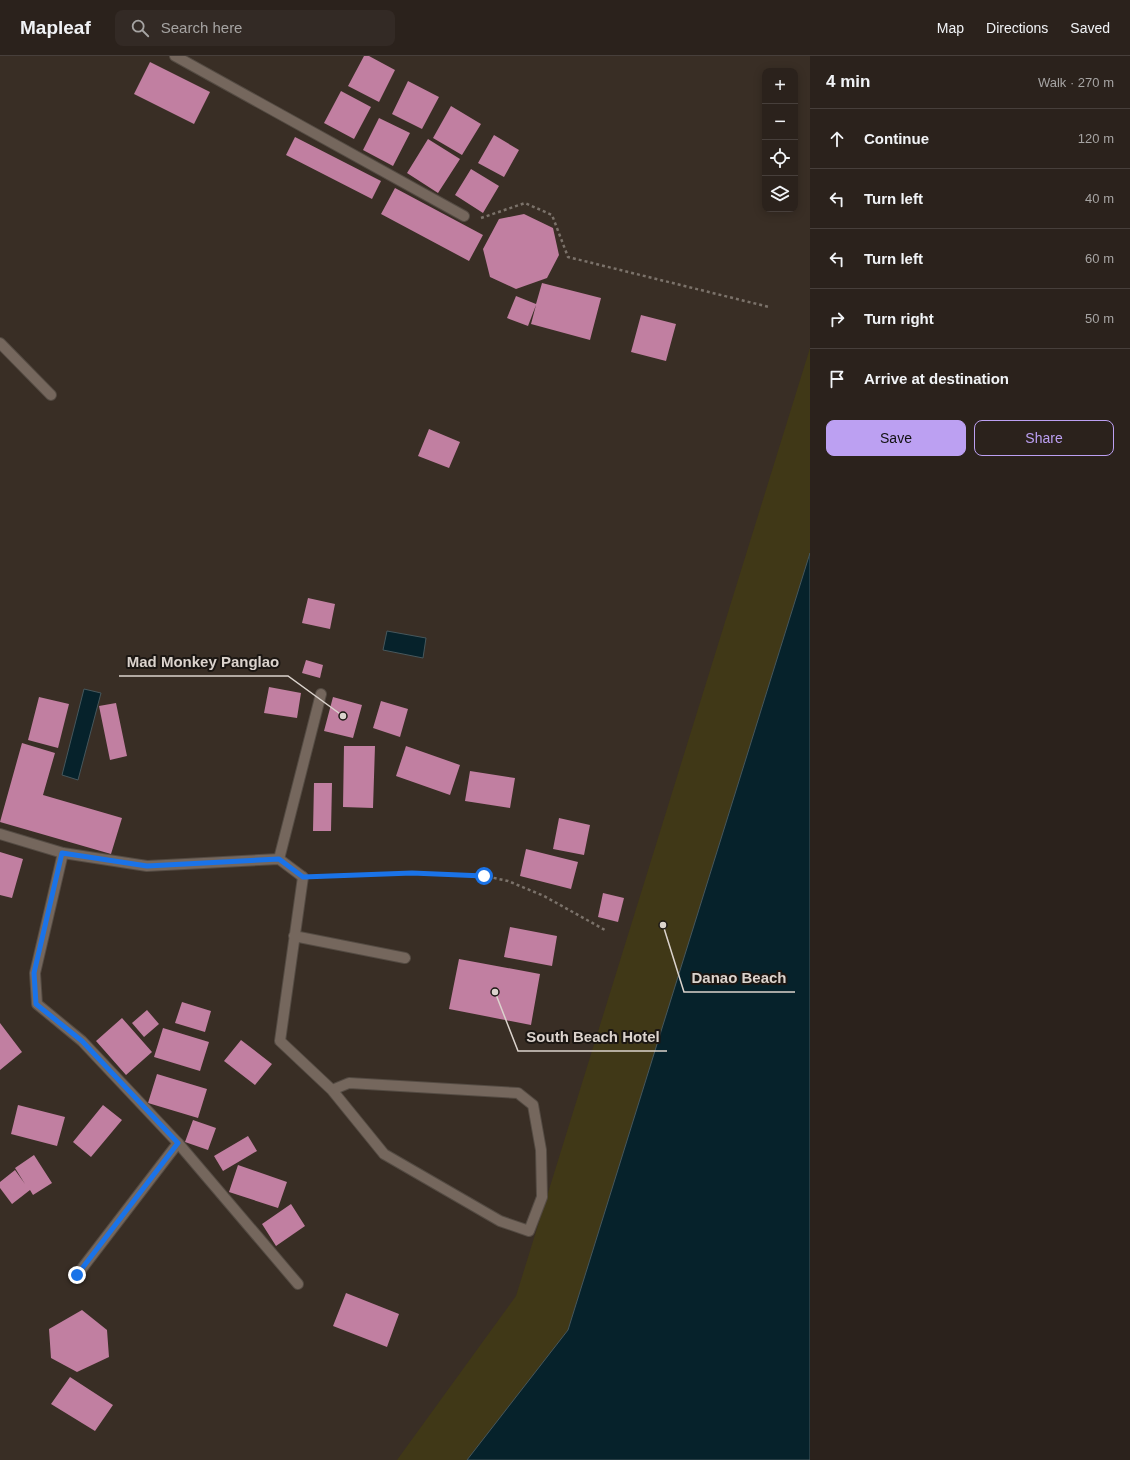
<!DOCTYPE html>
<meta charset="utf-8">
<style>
:root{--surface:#2b221c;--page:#332a25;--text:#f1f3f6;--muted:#a6a4a3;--line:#473f3b;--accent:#bca0f2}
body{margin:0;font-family:Helvetica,sans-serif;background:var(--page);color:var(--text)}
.controls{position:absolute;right:12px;top:12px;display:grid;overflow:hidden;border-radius:8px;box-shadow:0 2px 10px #0003}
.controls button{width:36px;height:36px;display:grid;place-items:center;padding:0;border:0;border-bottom:1px solid var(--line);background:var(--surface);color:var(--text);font:20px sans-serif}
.stop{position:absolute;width:12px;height:12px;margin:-9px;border:3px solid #1a73e8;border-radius:50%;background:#fff}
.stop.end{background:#1a73e8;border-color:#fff;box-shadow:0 1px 4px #0008}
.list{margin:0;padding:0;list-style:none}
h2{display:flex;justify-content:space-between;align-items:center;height:52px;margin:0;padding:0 16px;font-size:17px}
h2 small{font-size:13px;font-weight:400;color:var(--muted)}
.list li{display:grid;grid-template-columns:26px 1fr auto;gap:12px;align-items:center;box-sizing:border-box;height:60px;padding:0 16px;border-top:1px solid var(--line)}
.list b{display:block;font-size:15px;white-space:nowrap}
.list em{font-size:13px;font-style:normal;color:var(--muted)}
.actions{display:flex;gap:8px;padding:12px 16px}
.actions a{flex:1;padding:9px 0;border:1px solid var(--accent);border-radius:8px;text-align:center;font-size:14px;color:var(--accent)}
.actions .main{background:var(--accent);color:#111}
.icon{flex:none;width:22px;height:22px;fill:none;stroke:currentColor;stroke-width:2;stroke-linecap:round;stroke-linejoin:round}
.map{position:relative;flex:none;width:810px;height:1404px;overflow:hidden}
header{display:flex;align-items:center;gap:24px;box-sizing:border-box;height:56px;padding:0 20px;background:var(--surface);border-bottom:1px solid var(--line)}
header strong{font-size:19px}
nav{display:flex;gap:22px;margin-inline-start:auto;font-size:14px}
.search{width:280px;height:36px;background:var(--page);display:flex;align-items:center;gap:10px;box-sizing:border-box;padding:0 14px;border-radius:8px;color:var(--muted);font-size:15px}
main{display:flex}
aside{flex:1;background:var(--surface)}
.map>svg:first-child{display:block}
</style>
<header>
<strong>Mapleaf</strong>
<div class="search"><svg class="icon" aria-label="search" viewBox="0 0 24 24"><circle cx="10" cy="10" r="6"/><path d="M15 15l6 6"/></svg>Search here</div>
<nav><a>Map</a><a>Directions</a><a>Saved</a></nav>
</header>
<main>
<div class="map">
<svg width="810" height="1404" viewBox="0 0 810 1404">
<rect width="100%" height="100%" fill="#392e25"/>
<path fill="#403817" d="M810,292V497L568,1274L467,1404H397L516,1240Z"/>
<path fill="#06222b" stroke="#46575c" d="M810,497V1404H467L568,1274Z
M387,575L426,582L423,602L383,594Z
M84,633L101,637L78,724L62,719Z"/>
<path fill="#c17fa1" d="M364,0H369L395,14L379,46L348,30Z
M150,6L210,36L194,68L134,38Z
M408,25L439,41L422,73L392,58Z
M341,35L371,51L354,83L324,67Z
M451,50L481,68L462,99L433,82Z
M379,62L410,77L393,110L363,94Z
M494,79L519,94L504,121L478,107Z
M295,81L381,125L372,143L286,99Z
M428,83L460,103L438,137L407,117Z
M471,113L499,130L483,157L455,139Z
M395,132L483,179L469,205L381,158Z
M524,158L553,172L559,199L547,222L516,233L490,221L483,193L499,163Z
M542,227L601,242L590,284L531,268L536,249L528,270L507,262L516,240L536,248Z
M641,259L676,268L666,305L631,296Z
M429,373L460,386L449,412L418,400Z
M308,542L335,548L330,573L302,567Z
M306,604L323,609L320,622L302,617Z
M269,631L301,637L297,662L264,657Z
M39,641L69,648L58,692L28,684Z
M333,641L362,649L353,682L324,675Z
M381,645L408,653L400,681L373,672Z
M116,647L127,700L110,704L99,650Z
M22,687L55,697L43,739L122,762L111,798L0,766Z
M344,690H375L373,752L343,751Z
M406,690L460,709L450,739L396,720Z
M470,715L515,722L510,752L465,745Z
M314,727H332L331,775H313Z
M559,762L590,769L584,799L553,793Z
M526,793L578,806L571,833L520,820Z
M0,796L23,803L12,842L0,839Z
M603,837L624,842L618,866L598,861Z
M510,871L557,880L552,910L504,901Z
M459,903L540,918L531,969L449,953Z
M182,946L211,955L205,976L175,967Z
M147,954L159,968L144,981L132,967Z
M122,962L152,996L126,1019L96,985Z
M0,967L22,996L0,1014Z
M163,972L209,986L200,1015L154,1001Z
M241,984L272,1008L255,1029L224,1005Z
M157,1018L207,1033L198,1062L148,1047Z
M18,1049L65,1061L57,1090L11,1078Z
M103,1049L122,1064L91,1101L73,1086Z
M193,1064L216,1072L208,1094L185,1086Z
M248,1080L257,1095L223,1115L214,1100Z
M34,1099L52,1127L33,1139L30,1134L12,1148L0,1132V1126L15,1114L25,1128L15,1112Z
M238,1109L287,1126L278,1152L229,1136Z
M291,1148L305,1170L276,1190L262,1168Z
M346,1237L399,1258L387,1291L333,1270Z
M82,1254L107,1274L109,1301L77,1316L51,1302L49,1273Z
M70,1321L113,1349L95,1375L51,1348Z"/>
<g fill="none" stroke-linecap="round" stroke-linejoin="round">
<defs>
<path id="service" d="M175,0L464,160
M0,287L51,339
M279,803L321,638
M303,821L280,985L332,1034L384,1098L500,1165L529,1175L542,1141L541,1094L533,1049L518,1037L349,1027L332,1034
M294,880L405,902
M77,1219L178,1087"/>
<path id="minor" d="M0,778L63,797L147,810L279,803L303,821
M63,797L35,917L37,948L82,985L178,1087L298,1228"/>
</defs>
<use href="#service" stroke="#544b43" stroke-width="12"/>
<use href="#minor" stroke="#544b43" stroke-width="12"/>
<path stroke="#7b726a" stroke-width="2.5" stroke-dasharray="3 3" stroke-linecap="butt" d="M481,162L525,147L552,159L568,201L769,251
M320,821L412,817L485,820L508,825L544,840L605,874"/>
<use href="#service" stroke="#75675d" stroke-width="10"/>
<use href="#minor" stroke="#75675d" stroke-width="10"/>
</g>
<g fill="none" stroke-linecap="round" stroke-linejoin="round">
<path stroke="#1a73e8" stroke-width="5" d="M77,1219L178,1087L82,985L36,948L34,917L62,797L147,810L279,803L303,821L412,817L484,820"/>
</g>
<path fill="none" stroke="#dbd3cd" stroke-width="1.5" d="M343 660L288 620H119M663 869L684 936H795M495 936L518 995H667"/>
<g fill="#dbd3cd" stroke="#1c1713" stroke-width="1.5">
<circle cx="343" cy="660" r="4"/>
<circle cx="663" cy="869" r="4"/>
<circle cx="495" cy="936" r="4"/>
</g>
<g font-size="15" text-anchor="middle" font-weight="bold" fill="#dbd3cd" stroke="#1c1713" stroke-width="4" stroke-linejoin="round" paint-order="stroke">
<text x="203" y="611">Mad Monkey Panglao</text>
<text x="739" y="927">Danao Beach</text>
<text x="593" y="986">South Beach Hotel</text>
</g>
</svg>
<div class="controls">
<button>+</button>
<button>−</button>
<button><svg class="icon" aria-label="locate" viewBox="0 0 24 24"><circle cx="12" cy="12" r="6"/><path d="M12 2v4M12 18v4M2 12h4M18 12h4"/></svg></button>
<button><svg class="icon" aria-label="layers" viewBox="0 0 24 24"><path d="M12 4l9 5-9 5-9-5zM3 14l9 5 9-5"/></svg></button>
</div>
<div class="stop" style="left:484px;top:820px"></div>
<div class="stop end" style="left:77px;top:1219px"></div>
</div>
<aside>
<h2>4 min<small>Walk · 270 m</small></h2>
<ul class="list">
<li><svg class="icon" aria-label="ahead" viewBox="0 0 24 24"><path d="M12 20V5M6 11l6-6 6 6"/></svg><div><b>Continue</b></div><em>120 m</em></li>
<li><svg class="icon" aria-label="left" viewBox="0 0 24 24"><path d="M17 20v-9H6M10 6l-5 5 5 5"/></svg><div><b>Turn left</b></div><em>40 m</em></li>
<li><svg class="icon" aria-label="left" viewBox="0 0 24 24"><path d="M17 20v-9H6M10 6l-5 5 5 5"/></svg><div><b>Turn left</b></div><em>60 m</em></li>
<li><svg class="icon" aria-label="right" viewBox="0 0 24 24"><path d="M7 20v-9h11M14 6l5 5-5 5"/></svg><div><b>Turn right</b></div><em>50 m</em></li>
<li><svg class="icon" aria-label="arrive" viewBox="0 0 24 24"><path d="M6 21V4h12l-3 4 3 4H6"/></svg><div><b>Arrive at destination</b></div></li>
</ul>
<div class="actions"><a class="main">Save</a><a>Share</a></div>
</aside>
</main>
